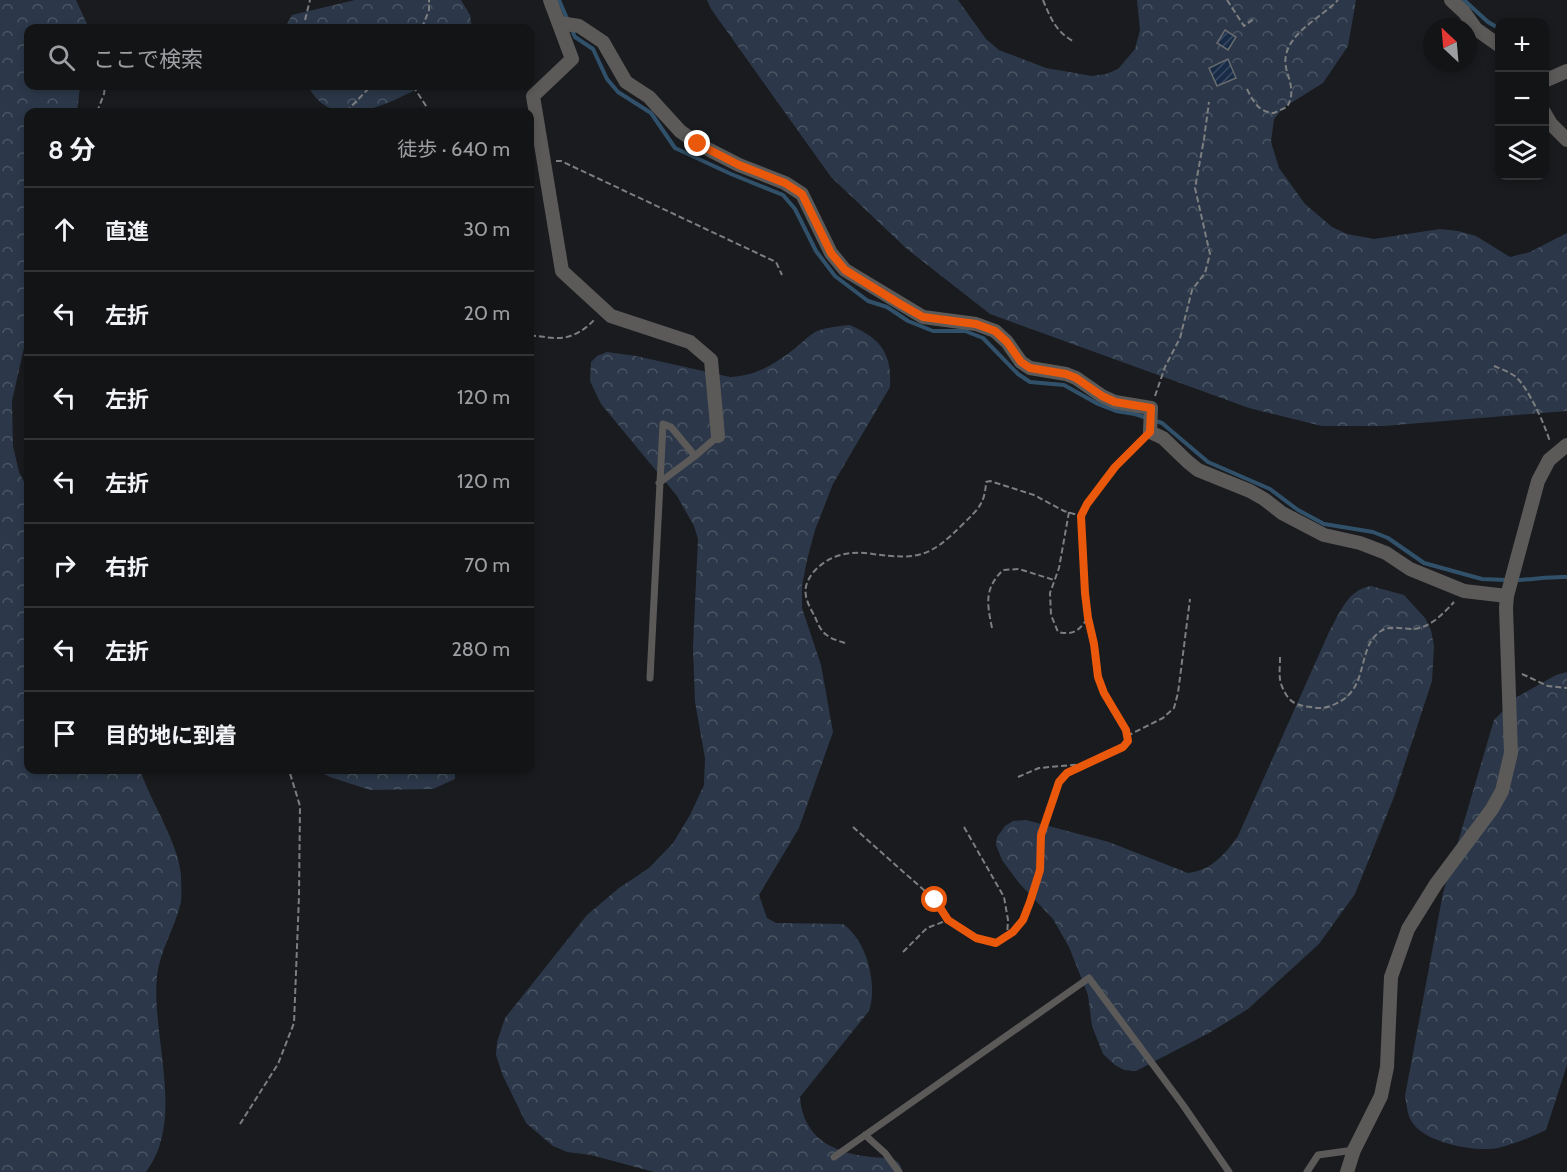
<!DOCTYPE html>
<html lang="ja">
<meta charset="utf-8">
<style>
:root{--surface:#131416;--page:#1c1d1f;--text:#f1f3f6;--muted:#9d9ea1;--line:#323335}
body{margin:0;font-family:Cabin,"Noto Sans JP",sans-serif;background:var(--page);color:var(--text)}
.controls{position:absolute;right:18px;top:18px;display:grid;overflow:hidden;border-radius:12px;box-shadow:0 3px 9px #0003}
.controls button{width:54px;height:54px;display:grid;place-items:center;padding:0;border:0;border-bottom:2px solid var(--line);background:var(--surface);color:var(--text);font:30px sans-serif}
.compass{position:absolute;left:1423px;top:18px;width:54px;height:54px;border-radius:50%;background:var(--surface);box-shadow:0 3px 9px #0003;rotate:334deg}
.stop{position:absolute;width:18px;height:18px;margin:-14px;border:4px solid #ea580c;border-radius:50%;background:#fff}
.stop.end{background:#ea580c;border-color:#fff;box-shadow:0 2px 6px #0008}
.list{margin:0;padding:0;list-style:none}
h2{display:flex;justify-content:space-between;align-items:center;height:78px;margin:0;padding:0 24px;font-size:26px}
h2 small{font-size:20px;font-weight:400;color:var(--muted)}
.list li{display:grid;grid-template-columns:39px 1fr auto;gap:18px;align-items:center;box-sizing:border-box;height:84px;padding:0 24px;border-top:2px solid var(--line)}
.list b{display:block;font-size:22px;white-space:nowrap}
.list em{font-size:20px;font-style:normal;color:var(--muted)}
.icon{flex:none;width:33px;height:33px;fill:none;stroke:currentColor;stroke-width:2;stroke-linecap:round;stroke-linejoin:round}
.map{position:relative;flex:none;width:1567px;height:1172px;overflow:hidden}
.search{position:absolute;background:var(--surface);box-shadow:0 3px 9px #0003;left:24px;top:24px;width:510px;height:66px;display:flex;align-items:center;gap:15px;box-sizing:border-box;padding:0 21px;border-radius:12px;color:var(--muted);font-size:22px}
.panel{position:absolute;background:var(--surface);box-shadow:0 3px 9px #0003;left:24px;top:108px;width:510px;height:666px;border-radius:12px}
.map>svg:first-child{display:block}
</style>
<div class="map">
<svg width="1567" height="1172" viewBox="0 0 1567 1172">
<defs>
<pattern id="forest-crowns" width="20" height="18" patternUnits="userSpaceOnUse" patternTransform="scale(1.5)"><rect width="20" height="18" fill="#2c3849"/><path d="M2 6a3 3 0 1 1 6 0M12 15a3 3 0 1 1 6 0" fill="none" stroke="#4a5563"/></pattern>
<pattern id="building-hatch" width="6" height="6" patternUnits="userSpaceOnUse" patternTransform="scale(1.5)"><rect width="6" height="6" fill="#182c47"/><path d="M-1 1l2-2M0 6l6-6M5 7l2-2" fill="none" stroke="#394a61"/></pattern>
</defs>
<rect width="100%" height="100%" fill="#191b1e"/>
<path fill="url(#forest-crowns)" d="M0,0H76L87,24V28H28V86H80L77,112H28V330L12,401L13,446L19,472L28,489V770H140C151,802 178,842 181,875C181,883 182,894 181,902C175,928 160,950 157,976C151,1038 186,1119 146,1172H0Z
M355,0H461L470,15L472,28H288L287,24L292,15Z
M707,0H958L986,39L999,50L1046,68L1092,76L1106,74L1118,69L1135,49L1140,30L1137,0H1356L1348,46L1323,83L1283,108L1274,119L1271,142L1279,168L1305,204L1332,227L1347,234L1374,239L1440,229L1458,231L1476,236L1510,257L1530,252L1567,233V411L1384,426H1322L1249,408L990,314L907,249L831,177L711,9Z
M308,86H423C388,104 333,134 308,86Z
M850,325C881,339 892,353 890,387L833,484L815,530L807,560L802,586V608L821,665L833,732L799,828L759,895L767,918L776,923L843,924C867,941 878,984 869,1011L800,1097C803,1138 833,1153 871,1157C879,1158 893,1157 899,1163C901,1166 901,1169 903,1172H654L591,1155L567,1152L553,1146L526,1123L503,1076L496,1055L497,1042L505,1018L587,915L619,888L649,868L673,843L690,815L704,785L705,758L695,702L693,647L698,539L694,526L677,496L601,404L590,381L591,362L597,356L607,352L636,356L730,377C756,376 775,364 794,349C802,343 809,335 817,331C828,327 839,326 850,325Z
M1371,586L1404,595L1425,618L1431,630L1434,646L1432,681L1394,797L1355,894L1319,944L1248,1009L1209,1033L1136,1071L1124,1070L1115,1065L1103,1054L1092,1026L1088,995L1069,947L1053,919L1019,883L1002,860L996,845L997,837L1005,826L1013,821L1026,820L1109,842L1188,873C1212,870 1224,855 1238,836L1329,632C1340,613 1347,590 1371,586Z
M1567,672V1065L1546,1130C1531,1137 1515,1144 1498,1148C1476,1152 1431,1144 1415,1126C1407,1118 1407,1106 1405,1096L1443,893L1494,720L1517,697L1556,675Z
M317,770H455V779L433,789L370,790L330,777Z"/>
<g fill="none" stroke-linecap="round" stroke-linejoin="round">
<path stroke="#31516a" stroke-width="4" d="M559,0L568,21
M1464,0L1488,22L1500,29
M571,28L575,37L593,49L607,79L618,92L651,113L675,148L731,174L783,195L795,209L816,251L835,276L868,301L887,307L908,321L933,331H965L983,338L1018,374L1030,382L1064,385L1098,404L1116,411L1135,414L1162,423L1208,462L1270,489L1298,510L1324,524L1373,532L1388,538L1424,563L1482,579L1507,580
M1514,580C1532,580 1549,576 1567,577"/>
</g>
<path fill="url(#building-hatch)" stroke="#686b6e" stroke-width="1.5" d="M1225,30L1236,37L1228,50L1217,43Z
M1228,59L1236,78L1217,86L1209,68Z"/>
<g fill="none" stroke-linecap="round" stroke-linejoin="round">
<path stroke="#7c7e80" stroke-width="2" stroke-dasharray="6 3" stroke-linecap="butt" d="M1043,0C1050,17 1056,32 1073,41
M1227,0L1244,26L1255,18
M305,20L310,0
M422,28L429,10V0
M413,86L430,112
M1247,89C1253,101 1258,112 1274,113L1287,107C1299,86 1282,74 1286,55C1291,31 1322,17 1338,0
M97,112L104,94L105,86
M346,112L371,86
M556,161H561L776,262L782,275
M530,336C538,335 546,338 555,338C570,339 584,331 594,320
M1494,366C1501,369 1510,372 1516,377C1529,389 1545,425 1550,442
M1155,396L1165,367L1180,338L1192,290L1205,273L1210,254L1195,188L1204,139L1209,102
M1069,512L1059,568L1050,593L1051,615L1058,632C1073,635 1078,632 1087,619
M992,628C987,603 984,589 1003,570L1019,569L1054,580
M845,643C839,641 832,639 828,636C821,632 818,624 815,617C812,611 807,603 806,596C802,578 822,561 837,556C850,552 861,552 873,554C919,560 930,557 963,524C978,509 985,504 986,482L990,481L1034,495L1064,511L1081,516
M1280,657C1280,675 1277,680 1287,696C1292,704 1301,706 1311,707C1321,709 1328,708 1337,703C1370,688 1356,647 1381,631C1390,625 1402,629 1413,629C1430,628 1443,614 1454,602
M1522,674L1548,686L1567,688
M1127,736L1163,718L1174,708L1178,693L1190,599
M1018,777L1039,768L1084,764
M853,827L935,900L948,920L976,938L996,943L1013,932L1023,920L1030,902L1040,871L1041,835L1059,782L1067,773L1123,747L1128,741L1126,730L1104,693L1098,677L1094,644L1087,618L1085,593L1081,516L1087,504L1115,467L1141,440
M964,827L1004,897L1008,920L1007,936
M903,952L927,928L948,920
M240,1124L278,1064L294,1023L299,896L300,806L289,770"/>
<path stroke="#5c5a59" stroke-width="7" d="M659,483L695,456
M650,678L663,424L671,427L695,456L718,436
M865,1135L885,1153L899,1172
M834,1157L1089,978L1183,1105L1229,1172
M1307,1172L1318,1155L1354,1150"/>
<path stroke="#5c5a59" stroke-width="14" d="M550,0L572,59L533,96L562,271L611,316L690,342L711,360L718,436
M1451,0L1464,12L1476,29L1500,46
M560,23L579,26L603,42L626,82L649,97L680,131L698,144L739,165L785,183L802,194L831,253L845,270L923,317L976,324L995,331L1007,342L1021,362L1030,368L1066,374L1076,378L1102,396L1115,402L1151,408L1150,432L1163,438L1188,462L1198,470L1250,491L1264,499L1282,513L1324,535L1360,543L1386,553L1410,569L1464,591L1507,596
M1544,81L1567,71
M1544,112L1551,124L1567,140
M1347,1172L1354,1150L1381,1096L1387,1067L1391,977L1408,929L1436,884L1492,809L1502,791L1511,753L1506,608L1507,596L1538,481L1549,460L1567,445"/>
</g>
<g fill="none" stroke-linecap="round" stroke-linejoin="round">
<path stroke="#ea580c" stroke-width="8" d="M698,144L739,165L785,183L802,194L831,253L845,270L900,304L923,317L976,324L995,331L1007,342L1021,362L1030,368L1066,374L1076,378L1102,396L1115,402L1151,408L1150,432L1115,467L1087,504L1081,516L1085,593L1088,618L1094,644L1098,677L1104,693L1126,730L1128,741L1123,747L1067,773L1059,782L1041,835L1040,870L1030,902L1023,920L1013,932L996,943L976,938L948,920L935,900"/>
</g>
</svg>
<div class="controls">
<button>+</button>
<button>−</button>
<button><svg class="icon" aria-label="layers" viewBox="0 0 24 24"><path d="M12 4l9 5-9 5-9-5zM3 14l9 5 9-5"/></svg></button>
</div>
<svg class="compass" viewBox="-18 -18 36 36"><path d="M0-13l5 13h-10z" fill="#e53935"/><path d="M0 13l5-13h-10z" fill="#9d9ea1"/></svg>
<div class="stop" style="left:935px;top:900px"></div>
<div class="stop end" style="left:698px;top:144px"></div>
<div class="search"><svg class="icon" aria-label="search" viewBox="0 0 24 24"><circle cx="10" cy="10" r="6"/><path d="M15 15l6 6"/></svg>ここで検索</div>
<section class="panel">
<h2>8 分<small>徒歩 · 640 m</small></h2>
<ul class="list">
<li><svg class="icon" aria-label="ahead" viewBox="0 0 24 24"><path d="M12 20V5M6 11l6-6 6 6"/></svg><div><b>直進</b></div><em>30 m</em></li>
<li><svg class="icon" aria-label="left" viewBox="0 0 24 24"><path d="M17 20v-9H6M10 6l-5 5 5 5"/></svg><div><b>左折</b></div><em>20 m</em></li>
<li><svg class="icon" aria-label="left" viewBox="0 0 24 24"><path d="M17 20v-9H6M10 6l-5 5 5 5"/></svg><div><b>左折</b></div><em>120 m</em></li>
<li><svg class="icon" aria-label="left" viewBox="0 0 24 24"><path d="M17 20v-9H6M10 6l-5 5 5 5"/></svg><div><b>左折</b></div><em>120 m</em></li>
<li><svg class="icon" aria-label="right" viewBox="0 0 24 24"><path d="M7 20v-9h11M14 6l5 5-5 5"/></svg><div><b>右折</b></div><em>70 m</em></li>
<li><svg class="icon" aria-label="left" viewBox="0 0 24 24"><path d="M17 20v-9H6M10 6l-5 5 5 5"/></svg><div><b>左折</b></div><em>280 m</em></li>
<li><svg class="icon" aria-label="arrive" viewBox="0 0 24 24"><path d="M6 21V4h12l-3 4 3 4H6"/></svg><div><b>目的地に到着</b></div></li>
</ul>
</section>
</div>
